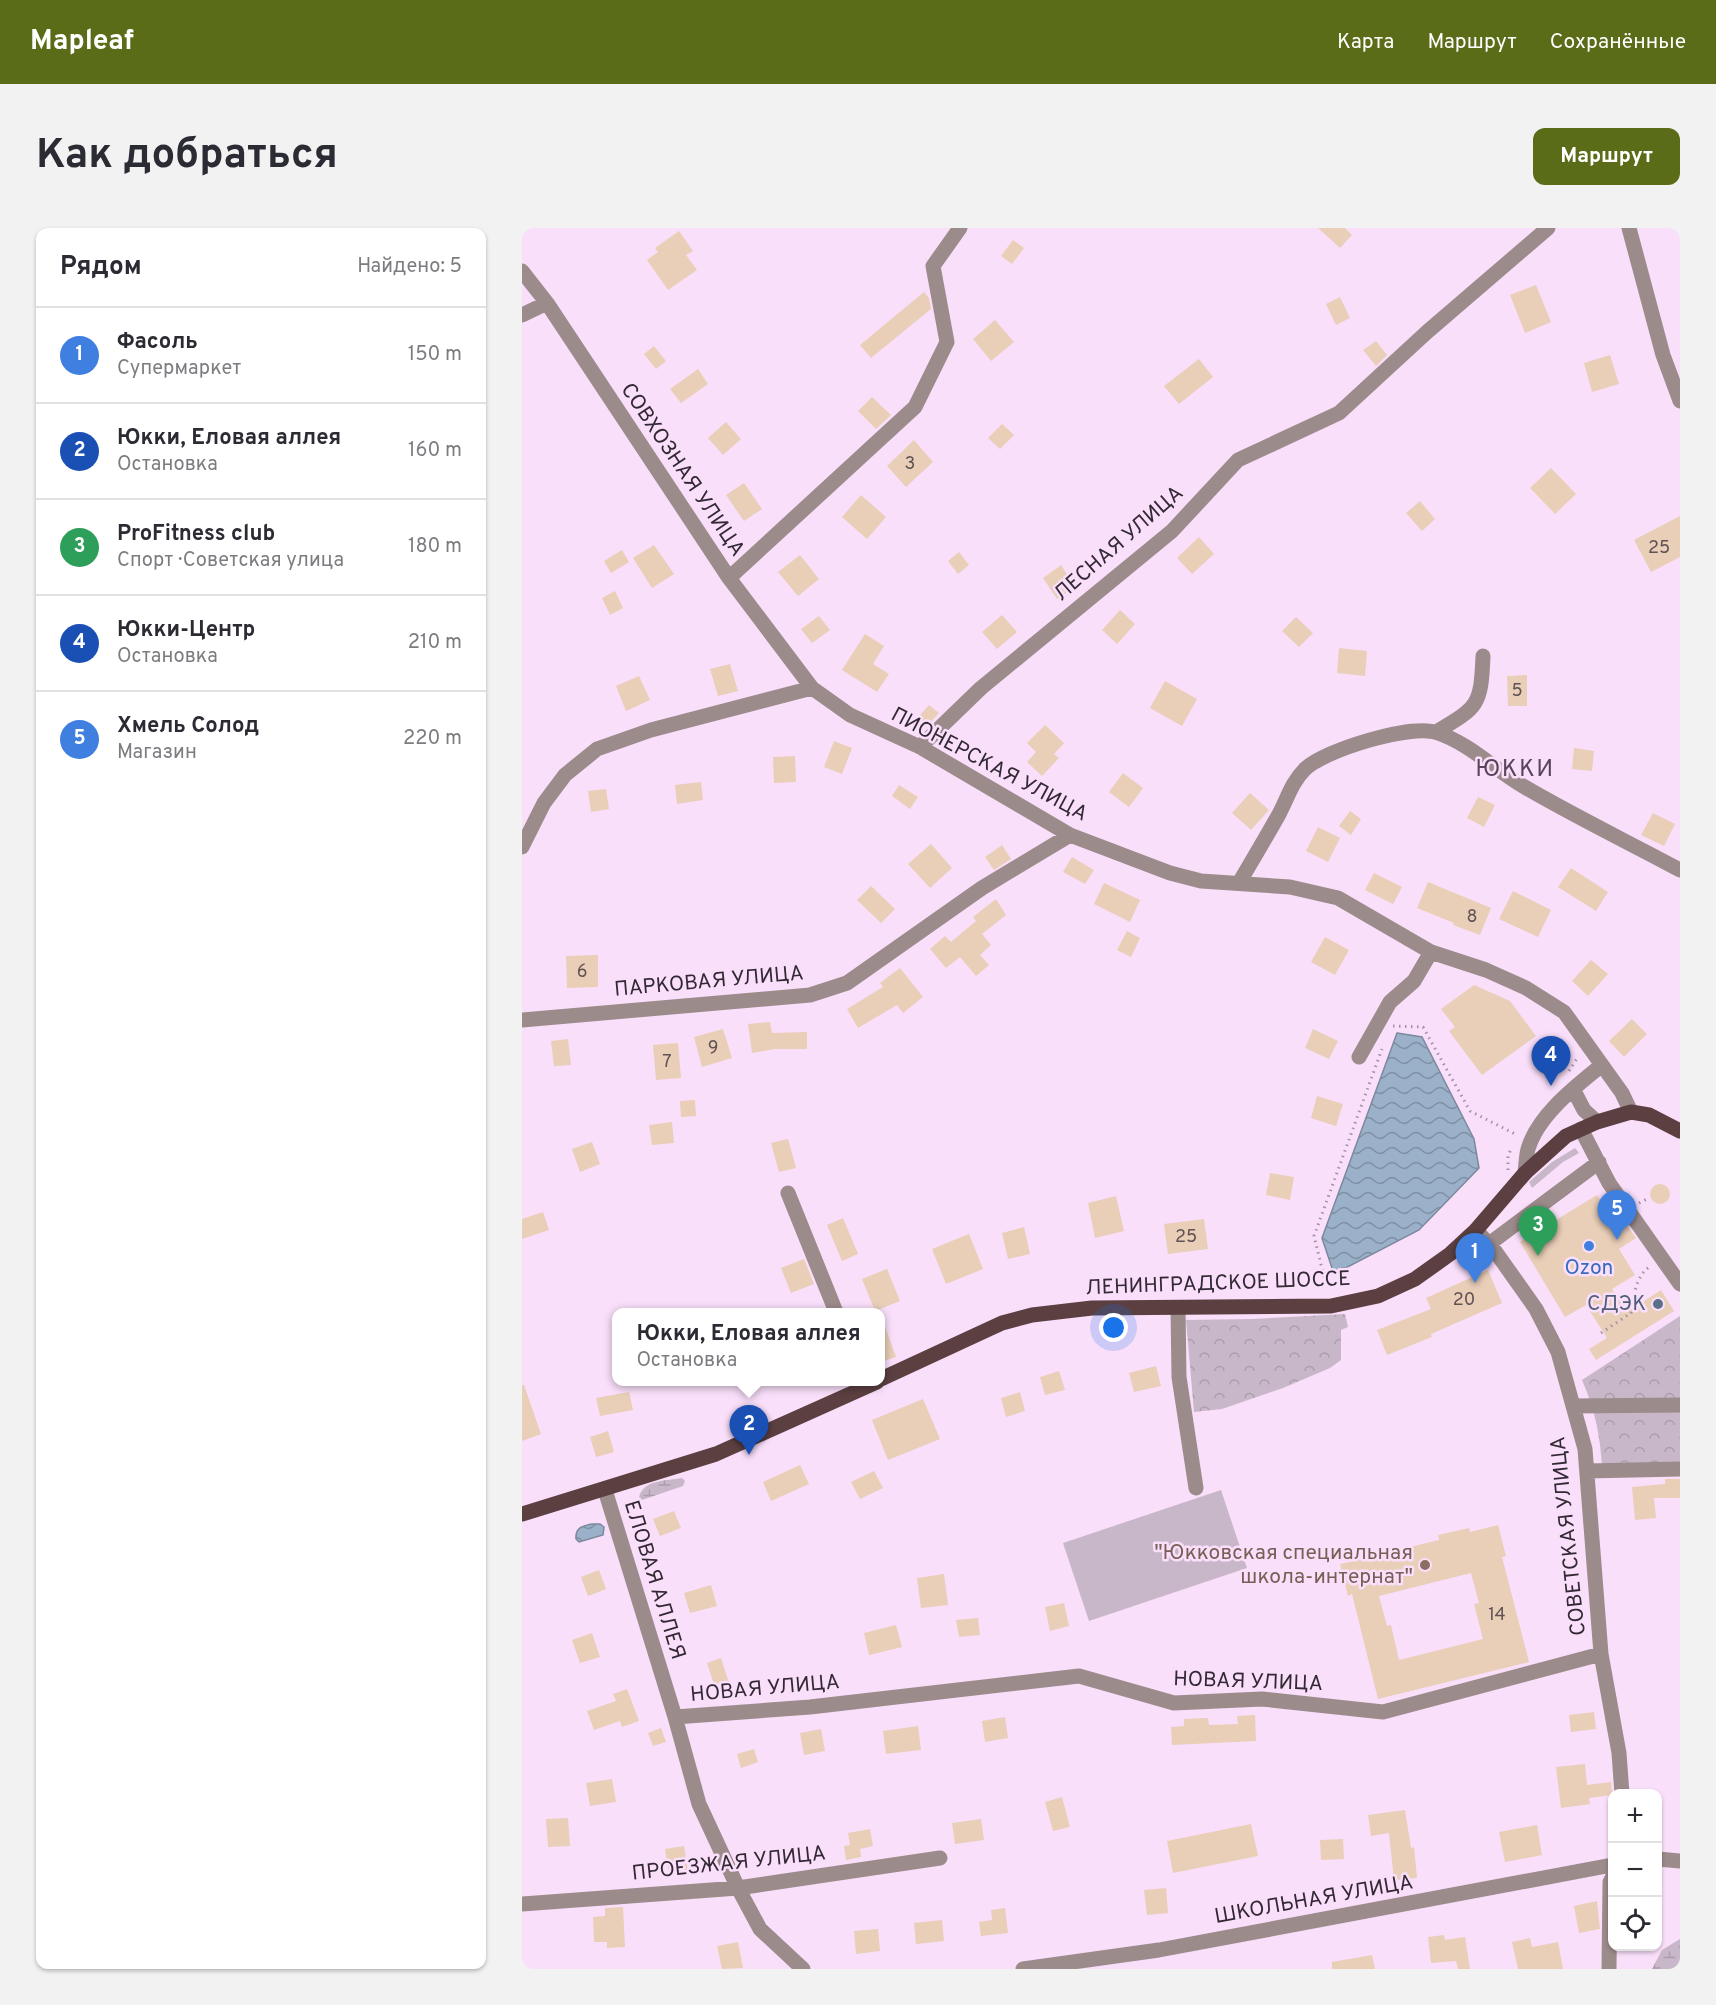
<!DOCTYPE html>
<html lang="ru">
<meta charset="utf-8">
<style>
:root{--surface:#fff;--page:#f2f2f3;--text:#2b2b33;--muted:#7c7c81;--line:#e1e1e2;--accent:#5a6c18}
body{margin:0;font-family:Overpass,sans-serif;background:var(--page);color:var(--text)}
.controls{position:absolute;right:18px;bottom:18px;display:grid;overflow:hidden;border-radius:12px;box-shadow:0 2px 4px #0004}
.controls button{width:54px;height:54px;display:grid;place-items:center;padding:0;border:0;border-bottom:2px solid var(--line);background:var(--surface);color:var(--text);font:30px sans-serif}
.you{position:absolute;left:592px;top:1100px;width:21px;height:21px;margin:-15px;border:4px solid #fff;border-radius:50%;background:#1a73e8;box-shadow:0 0 0 9px #1a73e833}
.badge{display:grid;place-items:center;width:39px;height:39px;border-radius:50%;background:var(--accent);color:#fff;font-size:20px;font-weight:700}
.pin{position:absolute;translate:-50% -50px;filter:drop-shadow(0 2px 3px #0008)}
.pin::after{content:'';position:absolute;top:32px;width:21px;height:18px;background:inherit;clip-path:polygon(0 0,100% 0,50% 100%)}
.popup{position:absolute;left:90px;top:1080px;width:273px;height:78px;box-sizing:border-box;display:grid;place-content:center;border-radius:12px;background:var(--surface);filter:drop-shadow(0 2px 4px #0005);font-size:20px;white-space:nowrap;color:var(--muted)}
.popup b{font-size:22px;color:var(--text)}
.popup::after{content:'';position:absolute;left:50%;top:100%;margin-left:-12px;border:12px solid transparent;border-top-color:var(--surface)}
.list{margin:0;padding:0;list-style:none}
h2{display:flex;justify-content:space-between;align-items:center;height:78px;margin:0;padding:0 24px;font-size:26px}
h2 small{font-size:20px;font-weight:400;color:var(--muted)}
.list li{display:grid;grid-template-columns:39px 1fr auto;gap:18px;align-items:center;box-sizing:border-box;height:96px;padding:0 24px;border-top:2px solid var(--line)}
.list b{display:block;font-size:22px;white-space:nowrap}
.list p{margin:0;font-size:20px;white-space:nowrap;color:var(--muted)}
.list em{font-size:20px;font-style:normal;color:var(--muted)}
.icon{flex:none;width:33px;height:33px;fill:none;stroke:currentColor;stroke-width:2;stroke-linecap:round;stroke-linejoin:round}
.map{position:relative;flex:none;width:1158px;height:1741px;overflow:hidden;border-radius:12px}
header{display:flex;align-items:center;gap:36px;box-sizing:border-box;height:84px;padding:0 30px;background:var(--accent);color:#fff}
header strong{font-size:28px}
nav{display:flex;gap:33px;margin-inline-start:auto;font-size:21px}
.intro{display:flex;align-items:center;justify-content:space-between;box-sizing:border-box;height:144px;padding:0 36px}
h1{margin:0;font-size:42px}
.button{padding:15px 27px;border-radius:12px;background:var(--accent);color:#fff;font-size:21px;font-weight:700}
main{display:flex;gap:36px;padding:0 36px}
aside{flex:1;background:var(--surface);border-radius:12px;box-shadow:0 2px 4px #0004}
.map>svg:first-child{display:block}
</style>
<header>
<strong>Mapleaf</strong>
<nav><a>Карта</a><a>Маршрут</a><a>Сохранённые</a></nav>
</header>
<div class="intro"><h1>Как добраться</h1><a class="button">Маршрут</a></div>
<main>
<aside>
<h2>Рядом<small>Найдено: 5</small></h2>
<ul class="list">
<li><span class="badge" style="background:#3f7fe0">1</span><div><b>Фасоль</b><p>Супермаркет</p></div><em>150 m</em></li>
<li><span class="badge" style="background:#1a4fb4">2</span><div><b>Юкки, Еловая аллея</b><p>Остановка</p></div><em>160 m</em></li>
<li><span class="badge" style="background:#2e9e5b">3</span><div><b>ProFitness club</b><p>Спорт · Советская улица</p></div><em>180 m</em></li>
<li><span class="badge" style="background:#1a4fb4">4</span><div><b>Юкки-Центр</b><p>Остановка</p></div><em>210 m</em></li>
<li><span class="badge" style="background:#3f7fe0">5</span><div><b>Хмель Солод</b><p>Магазин</p></div><em>220 m</em></li>
</ul>
</aside>
<div class="map">
<svg width="1158" height="1741" viewBox="0 0 1158 1741">
<defs>
<pattern id="grass-tufts" width="24" height="20" patternUnits="userSpaceOnUse" patternTransform="scale(1.5)"><rect width="24" height="20" fill="#c8b7c9"/><path d="M3 7l-1-3M5 7V3M7 7l1-3M15 17l-1-3M17 17v-4M19 17l1-3" fill="none" stroke="#ac9dad"/></pattern>
<pattern id="forest-crowns" width="20" height="18" patternUnits="userSpaceOnUse" patternTransform="scale(1.5)"><rect width="20" height="18" fill="#c8b7c9"/><path d="M2 6a3 3 0 1 1 6 0M12 15a3 3 0 1 1 6 0" fill="none" stroke="#ac9dad"/></pattern>
<pattern id="wetland-marsh" width="20" height="14" patternUnits="userSpaceOnUse" patternTransform="scale(1.5)"><rect width="20" height="14" fill="#c8b7c9"/><path d="M1 5h8M5 5V1M11 12h8M15 12V8" fill="none" stroke="#ac9dad"/></pattern>
<pattern id="water-waves" width="16" height="10" patternUnits="userSpaceOnUse" patternTransform="scale(1.5)"><rect width="16" height="10" fill="#9bb1c9"/><path d="M0 5q4-4 8 0t8 0" fill="none" stroke="#7f90a4"/></pattern>
</defs>
<rect width="100%" height="100%" fill="#fadffb"/>
<path fill="url(#grass-tufts)" d="M1053,920L1057,925L1041,934L1010,960L1007,954L1030,934Z"/>
<path fill="url(#forest-crowns)" d="M823,1086L826,1099L819,1102V1132L808,1140L761,1160L700,1181L672,1184L664,1092L732,1091Z
M1158,1088V1237L1080,1239C1078,1206 1073,1182 1060,1152Z"/>
<path fill="url(#wetland-marsh)" d="M160,1250L163,1253L161,1258L120,1272L117,1269C122,1251 145,1253 160,1250Z
M1158,1711V1741H1130L1140,1722Z"/>
<path fill="#c8b7c9" d="M699,1262L725,1340L567,1393L541,1315Z"/>
<path fill="url(#water-waves)" stroke="#7c889c" stroke-width="1.5" d="M875,805L900,809L952,911L957,940L897,1002L812,1046L800,1010Z
M70,1296H78L82,1299L81,1307L57,1314L54,1311C53,1299 61,1298 70,1296Z"/>
<path fill="#e9ceb8" fill-rule="evenodd" d="M796,0H823L830,7L818,20Z
M157,3L171,23L164,27L175,42L146,62L125,32L136,24L133,20Z
M491,12L502,20L490,36L479,28Z
M1014,57L1029,94L1003,105L988,67Z
M402,64L407,70L409,81L349,130L338,117Z
M818,69L828,90L814,97L804,76Z
M473,92L492,114L469,133L451,111Z
M854,113L865,127L854,138L841,122Z
M132,118L144,133L134,141L122,126Z
M1088,127L1097,156L1070,164L1062,135Z
M677,131L691,149L657,176L642,158Z
M176,141L186,156L159,175L148,161Z
M350,169L369,187L354,201L336,183Z
M204,194L219,211L201,227L186,210Z
M480,196L492,207L478,221L466,210Z
M392,212L411,234L384,259L365,238Z
M1029,240L1054,266L1033,286L1008,260Z
M222,255L240,281L222,293L204,267Z
M339,267L364,289L345,311L320,289Z
M898,273L913,291L900,303L884,285Z
M1158,288V329L1129,344L1112,312Z
M677,309L692,326L670,346L655,330Z
M132,317L152,346L130,360L111,330Z
M100,322L107,334L89,345L82,333Z
M437,324L447,337L436,346L426,333Z
M278,327L297,351L276,368L256,344Z
M539,337L553,359L535,371L521,350Z
M93,363L101,380L88,387L80,370Z
M598,382L613,396L595,416L580,402Z
M480,387L495,404L475,421L460,404Z
M297,388L308,402L290,415L279,401Z
M774,389L791,405L777,419L760,403Z
M343,406L362,418L351,436L367,446L355,464L320,442Z
M817,420L845,423L843,448L815,445Z
M208,436L216,463L196,468L188,441Z
M1005,447V478H986L985,448Z
M117,448L128,472L104,483L94,458Z
M643,453L675,471L660,498L628,480Z
M407,477L417,485L401,502L392,494Z
M523,497L542,515L532,526L537,530L520,548L505,534L514,524L505,515Z
M312,513L330,520L320,546L302,539Z
M1052,520L1072,523L1070,543L1050,541Z
M273,528L274,554L252,555L251,529Z
M601,545L621,560L607,579L587,564Z
M179,554L181,572L155,576L153,557Z
M377,557L396,569L388,581L370,568Z
M84,561L87,581L69,584L66,563Z
M728,565L747,582L729,602L710,585Z
M956,569L973,577L962,599L945,590Z
M828,583L839,591L829,607L817,598Z
M1131,585L1153,596L1142,618L1119,607Z
M796,599L818,610L806,634L784,623Z
M409,616L430,640L408,660L386,636Z
M480,617L489,631L472,642L463,629Z
M550,629L572,642L563,656L541,644Z
M1049,640L1086,664L1074,683L1036,659Z
M852,645L880,659L871,676L843,662Z
M906,654L969,680L958,707L931,697L932,695L895,680Z
M582,655L618,672L608,694L572,676Z
M349,658L373,681L359,695L335,672Z
M991,663L1029,682L1016,709L977,691Z
M474,671L484,687L460,706L469,717L458,727L467,737L454,748L438,729L424,740L408,721L423,708L429,714L454,693L451,689Z
M605,703L618,710L609,729L595,722Z
M803,709L827,722L813,747L789,734Z
M76,727V759L45,760L44,728Z
M1069,732L1086,746L1066,768L1050,753Z
M378,740L401,769L381,785L375,777L336,800L325,781L361,759L358,755Z
M952,757L988,773L1014,808L960,847L927,803L933,799L919,781Z
M1110,791L1125,806L1102,829L1087,813Z
M248,794L250,805L285,804V821H253L230,825L226,796Z
M201,801L210,830L180,839L172,809Z
M791,801L816,813L807,831L783,820Z
M46,811L49,837L32,838L29,813Z
M156,815L159,850L134,852L131,817Z
M795,868L821,876L814,898L789,890Z
M173,872L174,888L159,889L158,873Z
M150,894L152,915L130,917L127,897Z
M266,911L274,940L257,944L249,915Z
M70,914L78,936L58,944L50,921Z
M748,945L772,949L768,972L744,967Z
M1128 966a10 10 0 1 1 20 0a10 10 0 1 1-20 0Z
M1075,967L1093,996L1101,992L1114,1010L1097,1021L1113,1047L1090,1061L1105,1084L1139,1062L1152,1083L1074,1132L1067,1121L1085,1110L1064,1077L1043,1089L998,1014Z
M594,968L602,1003L573,1010L566,975Z
M21,984L27,1002L0,1011V991Z
M321,990L336,1026L320,1033L305,997Z
M682,991L686,1021L646,1026L642,996Z
M502,999L508,1026L486,1031L480,1005Z
M447,1006L461,1041L424,1056L410,1021Z
M282,1031L292,1056L269,1065L259,1040Z
M365,1041L378,1073L353,1083L340,1051Z
M966,1042L980,1075L909,1106L910,1109L865,1127L855,1102L909,1081L904,1070Z
M359,1093H361L374,1129L359,1134Z
M634,1138L639,1158L612,1164L607,1145Z
M537,1143L543,1162L523,1167L518,1149Z
M0,1157H2L19,1206L0,1213Z
M107,1164L111,1182L78,1188L74,1170Z
M498,1164L503,1183L484,1189L479,1170Z
M401,1171L418,1211L366,1232L350,1192Z
M86,1203L92,1224L74,1229L68,1209Z
M278,1237L287,1256L249,1273L241,1254Z
M352,1243L361,1260L338,1271L329,1254Z
M1143,1251H1158V1270H1132L1134,1290L1113,1292L1110,1259L1143,1256Z
M152,1283L159,1300L138,1308L131,1291Z
M976,1297L984,1328L980,1329L1007,1434L856,1471L830,1366L826,1368L818,1336L846,1330L845,1325L875,1318L876,1322L917,1312L916,1307L947,1300L948,1304ZM949,1345L957,1375L952,1376L961,1411L877,1432L869,1397L865,1398L857,1368Z
M77,1342L84,1361L66,1368L59,1349Z
M422,1346L426,1377L399,1380L395,1350Z
M189,1357L195,1378L168,1385L162,1365Z
M542,1375L547,1398L528,1403L523,1379Z
M456,1390L458,1407L437,1409L434,1392Z
M374,1397L380,1419L347,1427L342,1405Z
M70,1405L78,1429L58,1435L50,1412Z
M199,1430L210,1464L196,1469L185,1435Z
M105,1461L117,1493L100,1499L98,1493L72,1502L65,1483L94,1473L91,1466Z
M1072,1484L1074,1501L1049,1504L1047,1487Z
M733,1487L734,1513L650,1517L649,1499L662,1498V1491L686,1490L687,1497L716,1496L715,1488Z
M483,1489L486,1510L463,1514L460,1493Z
M396,1498L399,1522L364,1526L361,1503Z
M139,1500L144,1514L131,1518L126,1505Z
M299,1501L303,1523L282,1527L278,1505Z
M232,1521L236,1534L219,1540L215,1526Z
M1063,1536L1065,1557L1089,1554L1090,1567L1067,1570L1068,1576L1039,1580L1034,1539Z
M90,1551L94,1574L68,1578L64,1555Z
M540,1569L548,1599L531,1603L523,1574Z
M883,1582L889,1620L892,1619L895,1650L872,1652L867,1605L849,1608L846,1587Z
M46,1590L48,1618L26,1619L24,1591Z
M459,1591L462,1612L433,1616L430,1595Z
M729,1596L736,1628L651,1645L645,1613Z
M1015,1597L1020,1627L983,1634L977,1604Z
M348,1601L351,1618L338,1621L339,1629L324,1632L322,1618L328,1617L326,1605Z
M821,1611L822,1631L799,1632L798,1612Z
M162,1618L166,1643L147,1646L143,1621Z
M644,1660L646,1685L625,1687L622,1662Z
M1075,1673L1078,1701L1057,1705L1052,1678Z
M101,1679L103,1719L85,1720V1714H72L71,1689L83,1688V1680Z
M483,1680L486,1705L459,1708L457,1694L470,1692L469,1682Z
M420,1692L422,1713L394,1716L392,1695Z
M356,1701L358,1723L334,1726L332,1703Z
M922,1707L923,1712L943,1709L948,1741H936L934,1733L909,1735L906,1709Z
M1008,1710L1010,1719L1036,1714L1041,1741H996L990,1714Z
M216,1714L221,1740L200,1741L195,1718Z
M850,1727L853,1741H810V1734Z"/>
<g fill="none" stroke-linecap="round" stroke-linejoin="round">
<path stroke="#a591a6" stroke-width="3" stroke-dasharray="1.5 4.5" stroke-linecap="butt" d="M871,798L901,799L948,883L995,907
M1047,843L1056,829
M986,942V928L990,919
M1117,975L1125,971
M802,1049L792,1008L860,821
M1079,1105L1109,1085C1111,1070 1114,1046 1129,1038"/>
<path stroke="#9c8b8b" stroke-width="15" d="M1107,0L1141,127L1158,173
M0,43L25,75L207,350L290,460L328,487L398,519L548,607L648,645L679,653L768,659L816,670L909,724L964,742L1004,760L1042,784L1100,865L1109,884
M0,87L25,75
M207,350L393,179L425,114L411,38L438,0
M914,504C956,479 959,478 961,428
M398,519L459,460L650,303L716,232L817,185L905,104L1026,0
M0,619L22,575L43,547L75,521L129,502L290,460
M717,655C730,633 743,611 756,588C765,572 769,555 783,541C803,522 890,495 916,505C948,516 972,541 1001,558C1052,588 1106,614 1158,642
M0,792L288,767L325,755L460,660L548,607
M837,829L868,774L892,753L909,724
M1051,861L1062,882L1075,894
M1059,901L1087,955L1158,1056
M1003,945C1004,937 1004,929 1006,921C1016,887 1053,859 1080,837
M266,965L314,1084
M954,1002L973,1023L1014,1081L1036,1124L1063,1221L1079,1426L1097,1525L1100,1566
M967,1016L1077,934
M656,1080L657,1149L674,1260
M1051,1178L1158,1177
M1065,1243L1158,1241
M83,1262L153,1489L177,1576L216,1660L238,1701L281,1741
M153,1489L288,1479L557,1448L652,1475L740,1471L861,1484L1079,1426
M1136,1631L1158,1633
M0,1676L216,1660L418,1630
M501,1741L637,1722L1090,1637
M1087,1741L1088,1654L1090,1650"/>
<path stroke="#5c3f41" stroke-width="15" d="M359,1151L454,1107L480,1095L510,1087L570,1080L809,1078L856,1068L893,1051L928,1026L954,1002L1003,945L1044,908L1075,894L1109,884L1127,887L1158,903
M0,1286L194,1226L355,1154"/>
</g>
<circle fill="#3f7fe0" stroke="#fadffb" stroke-width="2" cx="1067" cy="1018" r="6"/>
<circle fill="#5c6f8a" stroke="#fadffb" stroke-width="2" cx="1136" cy="1076" r="6"/>
<circle fill="#8d6e63" stroke="#fadffb" stroke-width="2" cx="903" cy="1337" r="6"/>
<g text-anchor="middle" dominant-baseline="central" stroke-width="5" stroke-linejoin="round" paint-order="stroke">
<g font-size="18" fill="#605255">
<text x="388" y="236">3</text>
<text x="1137" y="320">25</text>
<text x="995" y="463">5</text>
<text x="950" y="689">8</text>
<text x="60" y="744">6</text>
<text x="191" y="820">9</text>
<text x="145" y="834">7</text>
<text x="664" y="1009">25</text>
<text x="942" y="1072">20</text>
<text x="975" y="1387">14</text>
</g>
<g font-size="21" fill="#332934" stroke="#fadffb">
<text transform="translate(160 242) rotate(56)">СОВХОЗНАЯ УЛИЦА</text>
<text transform="translate(597 316) rotate(-41)">ЛЕСНАЯ УЛИЦА</text>
<text transform="translate(467 537) rotate(28)">ПИОНЕРСКАЯ УЛИЦА</text>
<text transform="translate(187 754) rotate(-5)">ПАРКОВАЯ УЛИЦА</text>
<text transform="translate(696 1056) rotate(-2)">ЛЕНИНГРАДСКОЕ ШОССЕ</text>
<text transform="translate(1047 1308) rotate(-96)">СОВЕТСКАЯ УЛИЦА</text>
<text transform="translate(132 1352) rotate(73)">ЕЛОВАЯ АЛЛЕЯ</text>
<text transform="translate(726 1454) rotate(2)">НОВАЯ УЛИЦА</text>
<text transform="translate(243 1461) rotate(-5)">НОВАЯ УЛИЦА</text>
<text transform="translate(207 1636) rotate(-6)">ПРОЕЗЖАЯ УЛИЦА</text>
<text transform="translate(792 1672) rotate(-10)">ШКОЛЬНАЯ УЛИЦА</text>
</g>
<g font-size="21" fill="#366cbe" stroke="#fadffb">
<text x="1067" y="1040">Ozon</text>
</g>
<g font-size="21" fill="#4e5e75" stroke="#fadffb" text-anchor="end">
<text x="1124" y="1076">СДЭК</text>
</g>
<g font-size="21" fill="#785e54" stroke="#fadffb" text-anchor="end">
<text x="891" y="1325">"Юкковская специальная<tspan x="891" dy="24">школа-интернат"</tspan></text>
</g>
<g font-size="24" letter-spacing="1.5" fill="#5a435b" stroke="#fadffb">
<text x="993" y="542">ЮККИ</text>
</g>
</g>
</svg>
<div class="controls">
<button>+</button>
<button>−</button>
<button><svg class="icon" aria-label="locate" viewBox="0 0 24 24"><circle cx="12" cy="12" r="6"/><path d="M12 2v4M12 18v4M2 12h4M18 12h4"/></svg></button>
</div>
<div class="you"></div>
<div class="pin badge" style="left:953px;top:1055px;background:#3f7fe0">1</div>
<div class="pin badge" style="left:227px;top:1227px;background:#1a4fb4">2</div>
<div class="popup"><b>Юкки, Еловая аллея</b>Остановка</div>
<div class="pin badge" style="left:1016px;top:1028px;background:#2e9e5b">3</div>
<div class="pin badge" style="left:1029px;top:858px;background:#1a4fb4">4</div>
<div class="pin badge" style="left:1095px;top:1012px;background:#3f7fe0">5</div>
</div>
</main>
